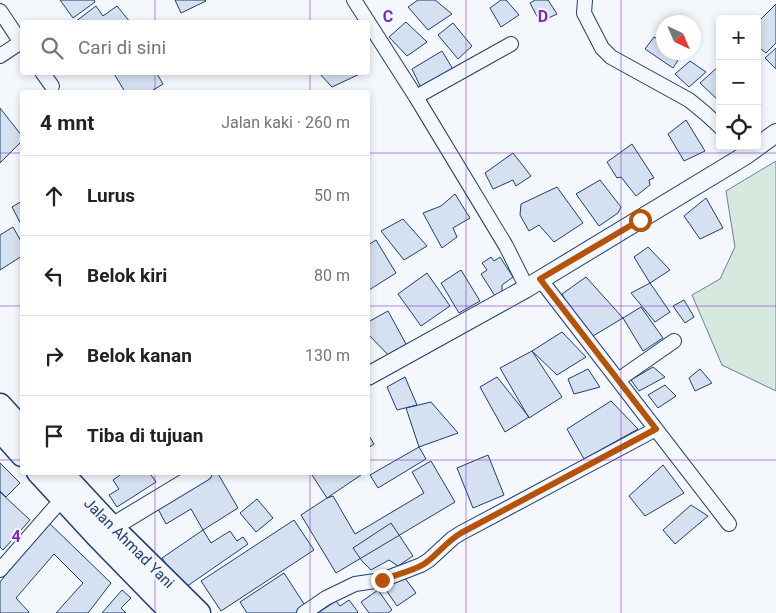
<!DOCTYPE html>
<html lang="id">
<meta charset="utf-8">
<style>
:root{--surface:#fff;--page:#f2f2f2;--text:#222;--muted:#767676;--line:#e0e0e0}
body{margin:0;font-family:Roboto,sans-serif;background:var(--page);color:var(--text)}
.controls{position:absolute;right:15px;top:15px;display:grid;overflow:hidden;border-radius:5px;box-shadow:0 2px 8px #0003}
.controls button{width:45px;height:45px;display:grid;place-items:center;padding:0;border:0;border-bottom:1px solid var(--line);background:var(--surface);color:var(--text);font:25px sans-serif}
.compass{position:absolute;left:656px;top:15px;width:45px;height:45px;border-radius:50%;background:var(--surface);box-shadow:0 2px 8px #0003;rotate:136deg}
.stop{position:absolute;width:15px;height:15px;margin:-11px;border:4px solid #b45309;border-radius:50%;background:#fff}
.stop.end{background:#b45309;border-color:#fff;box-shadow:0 1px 5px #0008}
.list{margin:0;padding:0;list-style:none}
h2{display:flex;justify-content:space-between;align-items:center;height:65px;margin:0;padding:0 20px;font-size:21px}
h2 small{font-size:16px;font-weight:400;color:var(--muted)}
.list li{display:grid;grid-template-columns:32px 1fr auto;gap:15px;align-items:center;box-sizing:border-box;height:80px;padding:0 20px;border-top:1px solid var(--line)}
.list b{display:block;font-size:19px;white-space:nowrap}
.list em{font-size:16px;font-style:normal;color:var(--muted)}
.icon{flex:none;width:28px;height:28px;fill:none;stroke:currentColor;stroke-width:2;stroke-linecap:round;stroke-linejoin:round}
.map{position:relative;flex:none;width:776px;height:613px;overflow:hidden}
.search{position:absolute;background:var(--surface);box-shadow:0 2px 8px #0003;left:20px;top:20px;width:350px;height:55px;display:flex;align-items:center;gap:12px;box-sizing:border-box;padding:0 18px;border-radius:5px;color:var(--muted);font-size:19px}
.panel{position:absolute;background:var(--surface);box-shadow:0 2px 8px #0003;left:20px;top:90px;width:350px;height:385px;border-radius:5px}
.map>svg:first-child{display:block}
</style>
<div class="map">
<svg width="776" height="613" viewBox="0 0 776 613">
<rect width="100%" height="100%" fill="#f4f7fb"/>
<path fill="#d7e8df" stroke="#687fa3" d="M776,161V391L722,365L692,295L720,279L735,247L726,191Z"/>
<path fill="#d5e0f0" stroke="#1d3f73" d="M60,0H94L95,2L73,18Z
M175,0H205L206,1L181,13Z
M418,0H435L452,14L428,30L408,7Z
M501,0H506L519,15L501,27L490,8Z
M535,0H548L557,14L540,22L530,3Z
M776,4V43L766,53L757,46V23Z
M96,6L103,16L117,6L130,22H75Z
M406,22L427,42L407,56L389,37Z
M453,23L472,46L458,59L438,35Z
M654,37L664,43V52H680L682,54L673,68L645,49Z
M776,48V69L765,58Z
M442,51L454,71L422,90L412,69Z
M690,61L706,72L689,87L675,74Z
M720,65V102L700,83Z
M113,72H156L163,84L150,92H125Z
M318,72H364L332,87Z
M0,108L22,136V141L0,163Z
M686,120L705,151L684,161L668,134Z
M632,144L654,178L649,180L650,185L636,196L621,177L617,178L607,162Z
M513,153L531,176L516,186L513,180L493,189L485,173Z
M600,180L621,207L618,213L599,226L576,194Z
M557,187L583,223L554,242L539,225L529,231L520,215L521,204Z
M455,194L470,218L453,228L457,237L442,248L423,213L441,206Z
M706,198L723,228L700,239L684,216Z
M22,201V226L12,207Z
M403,219L427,246L404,260L381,231Z
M13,227L22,243V256L0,270V235Z
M376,240L396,273L369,290L368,288V245Z
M648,247L670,270L650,283L634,257Z
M491,257L494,261L500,257L513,277L502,285V291L495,296L481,274L487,270L482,263Z
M461,270L480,301L459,313L441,283Z
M427,273L450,306L421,326L398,294Z
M586,277L623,318L588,339L562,294Z
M650,283L670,312L655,322L631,293Z
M684,300L694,317L685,323L673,306Z
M641,307L663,338L643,351L623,318Z
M388,311L406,344L392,359L368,334V322Z
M562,332L586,357L557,375L532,351Z
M532,351L562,397L529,418L500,368Z
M653,367L665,377L639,391L631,380Z
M588,369L600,387L574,394L568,379Z
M700,369L712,383L695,391L689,378Z
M405,377L417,405L397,410L387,387Z
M497,377L529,417L505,432L480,387Z
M665,385L676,396L658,408L648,395Z
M611,401L638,429L584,459L567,429Z
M431,402L458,433L419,447L406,408Z
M368,434L374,444L368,448Z
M419,447L426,459L378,488L370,475Z
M488,455L504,495L473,508L457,468Z
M431,461L455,502L336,573L301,515L327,498L333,496L355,534L424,493L412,472Z
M0,463L20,483L6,497L0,491Z
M663,465L684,493L645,516L629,496Z
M124,472H149L156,482L117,507L109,495L119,489L113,480Z
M215,472H217L238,508L203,530L191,509L166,524L157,507Z
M310,472H359L361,475L327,498Z
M0,492L30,520L3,550L0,547Z
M257,499L273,518L256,532L240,513Z
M691,505L708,516L675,544L663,530Z
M294,520L314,550L221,611L201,581Z
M48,522L111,583L88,613H56L83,583L54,554L16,598L29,612L28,613H0V582Z
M391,523L413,556L398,566L389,560L371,570L362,561L353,548Z
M203,530L211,543L230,531L237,541L243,537L248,544L183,589L162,558Z
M284,573L306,607L296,613H247L240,602Z
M402,574L416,593L397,606L384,587Z
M122,590L131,598L121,608L126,613H102Z
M378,590L392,610L388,613H369L361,602Z
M349,600L358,612L357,613H318L336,601L340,606Z"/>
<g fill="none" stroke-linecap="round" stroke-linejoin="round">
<defs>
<path id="minor" d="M354,0L416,97L506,246L524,282L525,289
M585,0L584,13L602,48L611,57L689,100L705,113L720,127
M0,11L22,44
M0,56L21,42
M42,72L52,86
M416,97L511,44
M540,279L729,524
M618,380L674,341
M0,570L62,499
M304,613L326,598L355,584L382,580L421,565L429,560L453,538L461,533L656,429"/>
<path id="tertiary" d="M368,376L525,289L746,155L776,133
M102,533L203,472"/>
<path id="primary" d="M0,405L22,429
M0,430L22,455
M38,472L97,536L172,613
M61,472L112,527L199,613"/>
</defs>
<use href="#minor" stroke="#1d3f73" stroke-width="16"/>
<use href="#tertiary" stroke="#1d3f73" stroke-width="20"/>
<use href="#primary" stroke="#1d3f73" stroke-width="25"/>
<use href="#minor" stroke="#f4f7fb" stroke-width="14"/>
<use href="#tertiary" stroke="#f4f7fb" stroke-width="18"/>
<use href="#primary" stroke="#f4f7fb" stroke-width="22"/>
</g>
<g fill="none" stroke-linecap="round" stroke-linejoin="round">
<path stroke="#b45309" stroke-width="6" d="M382,580C395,575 413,571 424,564C437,555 446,542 461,533L656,429L540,279L640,220"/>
</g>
<path fill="none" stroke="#7b2cbf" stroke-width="1" stroke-opacity="0.55" d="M155,0V22M310,0V22M466,0V613M621,0V613M155,72V92M310,72V92M0,153H22M368,153H776M0,306H22M368,306H776M0,460H22M368,460H776M155,472V613M310,472V613"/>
<g text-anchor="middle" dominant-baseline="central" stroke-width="4" stroke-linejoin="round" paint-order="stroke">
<g font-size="15" fill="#1d3f73" stroke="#f4f7fb">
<text transform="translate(129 543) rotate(45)">Jalan Ahmad Yani</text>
</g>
</g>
<g font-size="16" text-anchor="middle" font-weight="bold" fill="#7b2cbf" stroke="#f4f7fb" stroke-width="4" stroke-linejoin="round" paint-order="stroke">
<text x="388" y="22">C</text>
<text x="543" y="22">D</text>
<text x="16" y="542">4</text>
</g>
</svg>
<div class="controls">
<button>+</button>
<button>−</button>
<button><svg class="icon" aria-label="locate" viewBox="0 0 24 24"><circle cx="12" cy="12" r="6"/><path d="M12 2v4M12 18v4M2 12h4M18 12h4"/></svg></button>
</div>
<svg class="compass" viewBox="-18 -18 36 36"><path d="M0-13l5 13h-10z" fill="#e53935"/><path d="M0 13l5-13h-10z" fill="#767676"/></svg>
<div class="stop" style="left:640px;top:220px"></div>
<div class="stop end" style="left:382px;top:580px"></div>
<div class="search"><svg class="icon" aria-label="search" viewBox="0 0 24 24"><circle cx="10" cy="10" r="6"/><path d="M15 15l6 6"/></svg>Cari di sini</div>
<section class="panel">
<h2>4 mnt<small>Jalan kaki · 260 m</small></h2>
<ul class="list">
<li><svg class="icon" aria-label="ahead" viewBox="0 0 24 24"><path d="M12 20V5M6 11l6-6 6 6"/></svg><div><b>Lurus</b></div><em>50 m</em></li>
<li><svg class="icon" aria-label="left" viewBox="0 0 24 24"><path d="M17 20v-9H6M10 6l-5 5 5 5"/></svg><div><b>Belok kiri</b></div><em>80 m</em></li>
<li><svg class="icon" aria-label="right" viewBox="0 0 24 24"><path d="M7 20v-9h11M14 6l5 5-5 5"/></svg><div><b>Belok kanan</b></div><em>130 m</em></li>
<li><svg class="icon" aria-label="arrive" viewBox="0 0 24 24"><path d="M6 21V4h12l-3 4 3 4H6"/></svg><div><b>Tiba di tujuan</b></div></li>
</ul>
</section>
</div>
